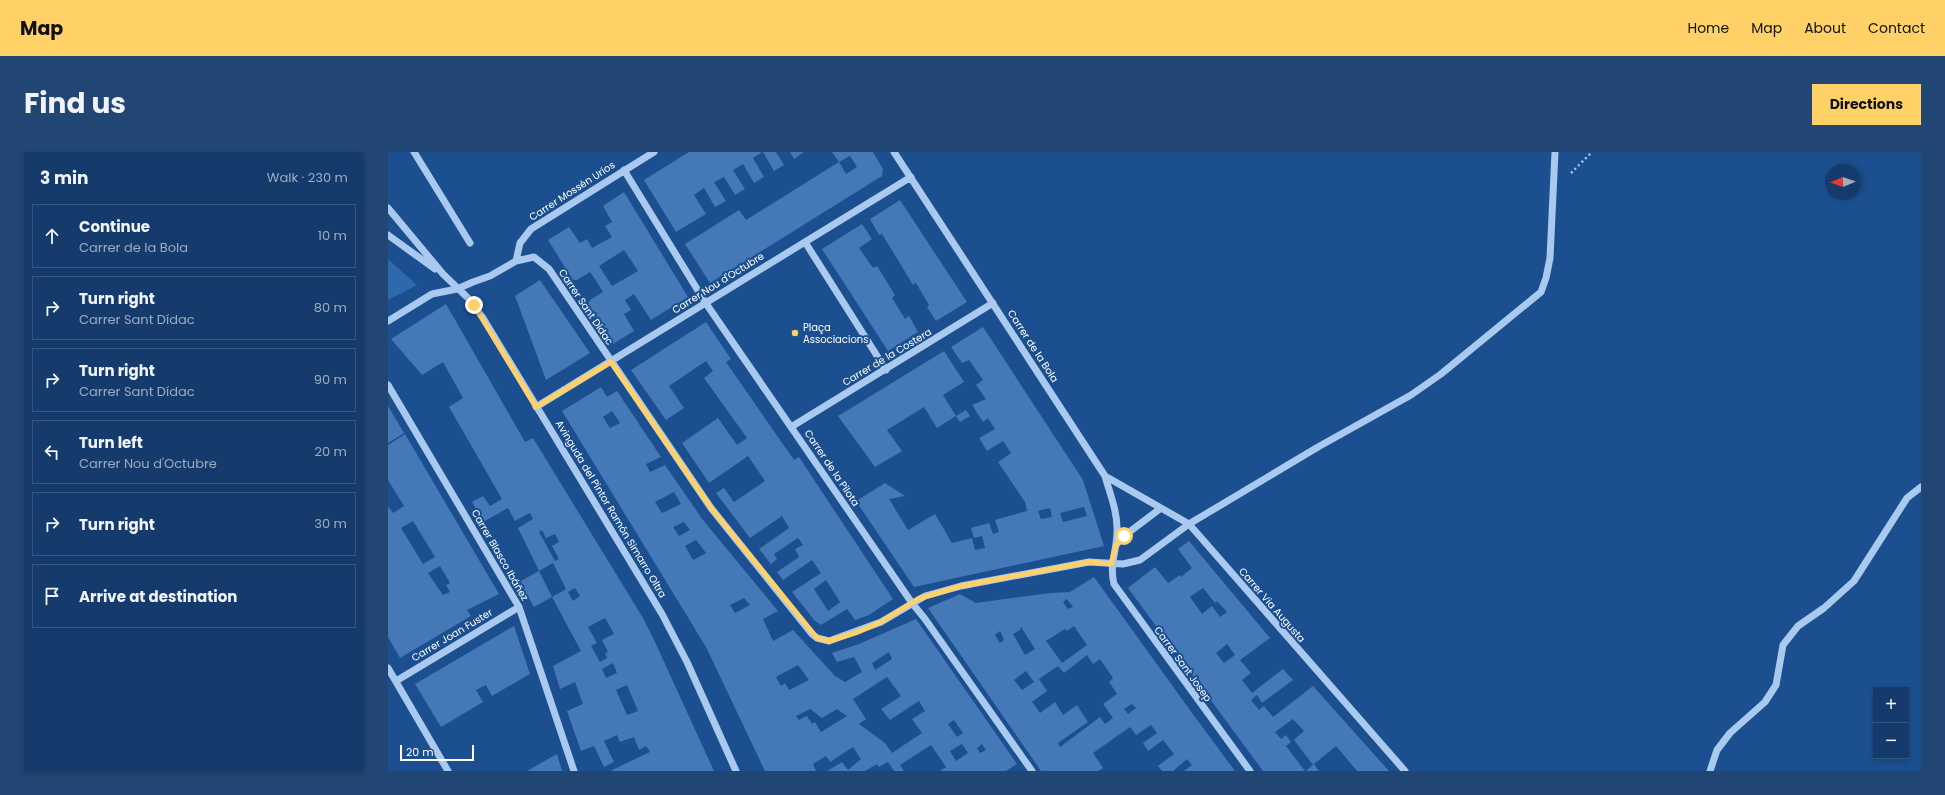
<!DOCTYPE html>
<meta charset="utf-8">
<style>
:root{--surface:#143b6b;--page:#214673;--text:#f1f3f6;--muted:#9dadc1;--line:#33557e;--accent:#ffd166}
body{margin:0;font-family:Poppins,sans-serif;background:var(--page);color:var(--text)}
.controls{position:absolute;right:12px;bottom:12px;display:grid;overflow:hidden;border-radius:0px;box-shadow:0 2px 6px #0003}
.controls button{width:36px;height:36px;display:grid;place-items:center;padding:0;border:0;border-bottom:1px solid var(--line);background:var(--surface);color:var(--text);font:20px sans-serif}
.compass{position:absolute;left:1437px;top:12px;width:36px;height:36px;border-radius:50%;background:var(--surface);box-shadow:0 2px 6px #0003;rotate:268deg}
.scale{position:absolute;left:12px;bottom:10px;width:74px;box-sizing:border-box;padding-left:4px;border:2px solid #fff;border-top:0;font-size:11px;line-height:14px;white-space:nowrap;color:#fff;-webkit-text-stroke:3px #1b4f8f;paint-order:stroke}
.stop{position:absolute;width:12px;height:12px;margin:-9px;border:3px solid #ffd166;border-radius:50%;background:#fff}
.stop.end{background:#ffd166;border-color:#fff;box-shadow:0 1px 4px #0008}
.list{margin:0;padding:0;list-style:none}
h2{display:flex;justify-content:space-between;align-items:center;height:52px;margin:0;padding:0 16px;font-size:17px}
h2 small{font-size:13px;font-weight:400;color:var(--muted)}
.list li{display:grid;grid-template-columns:26px 1fr auto;gap:12px;align-items:center;box-sizing:border-box;height:64px;margin:0 8px 8px;padding:0 8px;border:1px solid var(--line);border-radius:0px}
.list b{display:block;font-size:15px;white-space:nowrap}
.list p{margin:0;font-size:13px;white-space:nowrap;color:var(--muted)}
.list em{font-size:13px;font-style:normal;color:var(--muted)}
.icon{flex:none;width:22px;height:22px;fill:none;stroke:currentColor;stroke-width:2;stroke-linecap:round;stroke-linejoin:round}
.map{position:relative;flex:none;width:1533px;height:619px;overflow:hidden;border-radius:0px}
header{display:flex;align-items:center;gap:24px;box-sizing:border-box;height:56px;padding:0 20px;background:var(--accent);color:#111}
header strong{font-size:19px}
nav{display:flex;gap:22px;margin-inline-start:auto;font-size:14px}
.intro{display:flex;align-items:center;justify-content:space-between;box-sizing:border-box;height:96px;padding:0 24px}
h1{margin:0;font-size:28px}
.button{padding:10px 18px;border-radius:0px;background:var(--accent);color:#111;font-size:14px;font-weight:700}
main{display:flex;gap:24px;padding:0 24px}
aside{flex:1;background:var(--surface);border-radius:0px;box-shadow:0 2px 6px #0003}
.map>svg:first-child{display:block}
</style>
<header>
<strong>Map</strong>
<nav><a>Home</a><a>Map</a><a>About</a><a>Contact</a></nav>
</header>
<div class="intro"><h1>Find us</h1><a class="button">Directions</a></div>
<main>
<aside>
<h2>3 min<small>Walk · 230 m</small></h2>
<ul class="list">
<li><svg class="icon" aria-label="ahead" viewBox="0 0 24 24"><path d="M12 20V5M6 11l6-6 6 6"/></svg><div><b>Continue</b><p>Carrer de la Bola</p></div><em>10 m</em></li>
<li><svg class="icon" aria-label="right" viewBox="0 0 24 24"><path d="M7 20v-9h11M14 6l5 5-5 5"/></svg><div><b>Turn right</b><p>Carrer Sant Dídac</p></div><em>80 m</em></li>
<li><svg class="icon" aria-label="right" viewBox="0 0 24 24"><path d="M7 20v-9h11M14 6l5 5-5 5"/></svg><div><b>Turn right</b><p>Carrer Sant Dídac</p></div><em>90 m</em></li>
<li><svg class="icon" aria-label="left" viewBox="0 0 24 24"><path d="M17 20v-9H6M10 6l-5 5 5 5"/></svg><div><b>Turn left</b><p>Carrer Nou d'Octubre</p></div><em>20 m</em></li>
<li><svg class="icon" aria-label="right" viewBox="0 0 24 24"><path d="M7 20v-9h11M14 6l5 5-5 5"/></svg><div><b>Turn right</b></div><em>30 m</em></li>
<li><svg class="icon" aria-label="arrive" viewBox="0 0 24 24"><path d="M6 21V4h12l-3 4 3 4H6"/></svg><div><b>Arrive at destination</b></div></li>
</ul>
</aside>
<div class="map">
<svg width="1533" height="619" viewBox="0 0 1533 619">
<rect width="100%" height="100%" fill="#1b4f8f"/>
<path fill="#2e69ad" d="M0,107L29,133L0,148Z"/>
<path fill="#4478b7" fill-rule="evenodd" d="M301,0H374L365,6L376,25L366,31L355,12L345,18L357,37L347,43L336,25L326,30L338,49L327,55L316,36L306,43L318,62L288,80L256,28Z
M375,0H388L396,13L386,19Z
M402,0H416L406,7Z
M444,0H485L495,17L494,24L322,131L297,92L351,58L358,68L451,10L458,22L469,15L462,4L451,10Z
M236,40L300,145L263,168L246,142L237,148L243,158L236,162L246,179L225,192L200,152L202,148L215,140L209,130L202,120L189,128H185L160,88L181,75L192,91L199,87L204,96L224,85L217,74L224,70L215,54ZM236,98L250,119L224,134L211,114Z
M512,48L579,150L548,169L539,155L541,153L528,131L525,133L494,82L491,83L482,67Z
M474,72L484,87L471,96L485,116L489,114L507,143L504,146L517,167L521,164L530,180L500,199L434,97Z
M152,128L202,201L158,228L127,144Z
M58,152L137,290L145,286L255,466L267,490L326,619H222L262,600L258,594L251,598L246,585L232,590L229,583L216,589L226,610L216,615L206,594L193,599L179,559L195,552L187,530L172,537L165,514L193,499L164,445L178,437L165,411L151,419L130,376L145,367L142,361L127,369L120,356L95,370L84,350L95,344L102,354L114,347L61,255L75,246L55,210L34,223L3,187ZM154,378L158,386L167,382L171,390L164,394L171,407L167,409L151,380ZM187,436L192,444L185,449L180,440ZM217,466L226,482L214,488L220,500L217,501L219,506L212,510L203,494L209,491L200,475ZM225,511L229,521L218,526L214,517ZM239,533L250,559L239,563L228,538Z
M318,170L343,207L338,210L406,308L411,305L505,447L481,463L467,468L459,457L433,473L427,469L404,440L433,421L424,408L395,428L389,420L411,405L407,397L415,393L410,386L386,402L389,407L383,412L371,397L401,376L394,364L362,386L328,341L336,336L346,350L377,329L360,304L321,331L294,291L330,266L349,293L359,286L316,226L325,219L318,209L281,234L296,256L278,268L243,218ZM438,428L452,450L440,459L426,437Z
M595,175L695,328L716,394L526,435L468,349L497,331L517,344L501,347L520,378L547,362L564,391L584,386L587,398L597,396L594,384L586,386L583,376L601,371L605,382L611,380L607,368L639,359L637,350L610,310L623,301L615,289L599,299L591,286L607,277L600,266L595,270L584,253L598,247L588,233L595,228L581,208L574,211L563,195ZM696,355L699,364L675,370L672,361ZM662,356L664,365L653,367L650,359Z
M556,199L576,230L555,243L568,264L549,276L536,255L499,278L514,299L487,315L450,264Z
M213,235L219,245L229,239L273,305L258,312L262,320L277,313L315,368L390,459L375,467L385,489L405,478L447,524L457,530L474,520L466,505L449,510L444,501L471,492L528,467L629,612L618,619H552L558,615L543,593L512,613L516,619H506L500,610L491,615L489,612L477,619H439L454,610L460,618L473,607L465,595L442,610L438,604L425,612L428,619H377L318,495L174,259ZM224,259L232,271L222,276L215,265ZM286,340L293,352L274,361L267,350ZM296,370L302,378L291,384L285,375ZM308,388L318,401L305,408L297,394ZM356,446L362,453L347,461L342,453ZM501,500L504,507L487,518L484,511ZM410,513L421,528L401,538L397,531L393,534L388,525ZM499,525L513,544L493,557L502,568L531,549L537,559L524,567L534,581L504,601L497,591L471,572L478,567L465,547ZM422,557L434,566L449,557L459,564L433,580L427,570L424,572L419,564L411,568L408,564ZM566,568L575,581L569,585L560,572ZM574,592L580,601L568,609L562,599ZM594,592L598,598L592,601L589,596Z
M0,254L16,281L0,291Z
M578,258L582,264L572,270L568,264Z
M17,282L111,442L79,458L83,464L12,506L0,485V354L5,361L16,354L0,328V293ZM25,369L47,405L35,412L13,376ZM52,414L62,431L58,433L62,440L55,443L40,421Z
M801,389L882,486L852,508L863,521L854,528L864,541L895,517L905,528L874,551L869,543L863,548L871,558L876,554L885,565L925,534L1001,619H969L948,594L926,612L931,619H918L925,613L906,588L916,579L905,567L887,580L893,587L898,583L903,590L898,594L917,619H875L740,436L767,415L780,431L792,423L793,425L804,416L790,397ZM815,436L827,451L829,449L839,460L832,465L824,454L814,462L802,445ZM839,492L847,503L836,511L828,501Z
M151,419L164,445L146,455L131,430Z
M706,425L807,565L847,619H796L804,613L799,607L785,619H774L770,614L786,602L775,588L760,599L755,591L769,581L763,573L748,583L742,575L705,601L715,616L710,619H653L540,456L572,442L588,451L662,441L682,440ZM679,447L685,455L680,457L675,450ZM686,474L699,493L674,511L658,489L677,477L679,479ZM633,475L647,497L637,503L625,482L632,478ZM612,479L616,488L612,491L607,483ZM699,503L705,512L712,507L725,526L721,530L729,542L715,552L725,566L717,572L712,565L672,595L670,591L700,570L689,553L675,563L667,550L652,561L644,550L659,539L651,527L670,514L676,521ZM638,519L646,530L634,538L626,528ZM744,552L748,556L740,562L736,557Z
M126,474L142,522L104,544L98,533L88,538L95,550L53,575L27,532Z
M169,602L174,619H139Z"/>
<g fill="none" stroke-linecap="round" stroke-linejoin="round">
<path stroke="#a9c9ee" stroke-width="2.5" stroke-dasharray="2 3" stroke-linecap="butt" d="M1183,21L1204,0"/>
<path stroke="#a9c9ee" stroke-width="7" d="M26,0L82,91
M506,0L717,324C722,342 730,361 729,380C729,399 721,412 726,432L862,619
M236,18L317,150L524,451L537,467L644,619
M0,56L55,122L81,147L95,166L274,462L299,510L348,619
M0,83L47,117
M417,90L498,218
M128,109L146,105L161,117L323,356L424,482L429,486L441,489L493,470L537,444L573,434L701,410L735,412L752,408L801,372L930,295L1023,243L1053,222L1153,140L1158,126L1162,106L1167,0
M0,169L44,142L69,137L85,130L102,124L128,109L132,91L143,77L266,0
M0,233L131,455L186,619
M148,255L523,25
M403,275L605,151
M717,324L801,372L1017,619
M728,393L736,384L773,356
M0,516L60,619
M8,529L131,455
M1322,619L1329,598L1342,581L1377,550L1388,533L1395,493L1410,474L1436,456L1466,429L1519,346L1533,335"/>
</g>
<g fill="none" stroke-linecap="round" stroke-linejoin="round">
<path stroke="#ffd166" stroke-width="5" d="M86,153L148,255L223,210L323,356L429,486L441,489L470,480L493,470L530,447L573,434L701,410L723,412L728,393L736,384"/>
</g>
<circle fill="#ffd166" stroke="#1b4f8f" stroke-width="1.5" cx="407" cy="181" r="4"/>
<g text-anchor="middle" dominant-baseline="central" stroke-width="4" stroke-linejoin="round" paint-order="stroke">
<g font-size="10" fill="#fff" stroke="#1b4f8f">
<text transform="translate(184 39) rotate(-33)">Carrer Mossèn Uríos</text>
<text transform="translate(330 131) rotate(-32)">Carrer Nou d'Octubre</text>
<text transform="translate(198 155) rotate(56)">Carrer Sant Dídac</text>
<text transform="translate(645 194) rotate(57)">Carrer de la Bola</text>
<text transform="translate(499 205) rotate(-31)">Carrer de la Costera</text>
<text transform="translate(444 316) rotate(56)">Carrer de la Pilota</text>
<text transform="translate(223 357) rotate(59)">Avinguda del Pintor Ramón Simarro Oltra</text>
<text transform="translate(112 403) rotate(60)">Carrer Blasco Ibáñez</text>
<text transform="translate(884 453) rotate(49)">Carrer Via Augusta</text>
<text transform="translate(64 483) rotate(-31)">Carrer Joan Fuster</text>
<text transform="translate(795 512) rotate(54)">Carrer Sant Josep</text>
</g>
<g font-size="10" fill="#fff" stroke="#1b4f8f" text-anchor="start">
<text x="415" y="175">Plaça<tspan x="415" dy="12">Associacions</tspan></text>
</g>
</g>
</svg>
<div class="controls">
<button>+</button>
<button>−</button>
</div>
<svg class="compass" viewBox="-18 -18 36 36"><path d="M0-13l5 13h-10z" fill="#e53935"/><path d="M0 13l5-13h-10z" fill="#9dadc1"/></svg>
<div class="scale">20 m</div>
<div class="stop" style="left:736px;top:384px"></div>
<div class="stop end" style="left:86px;top:153px"></div>
</div>
</main>
